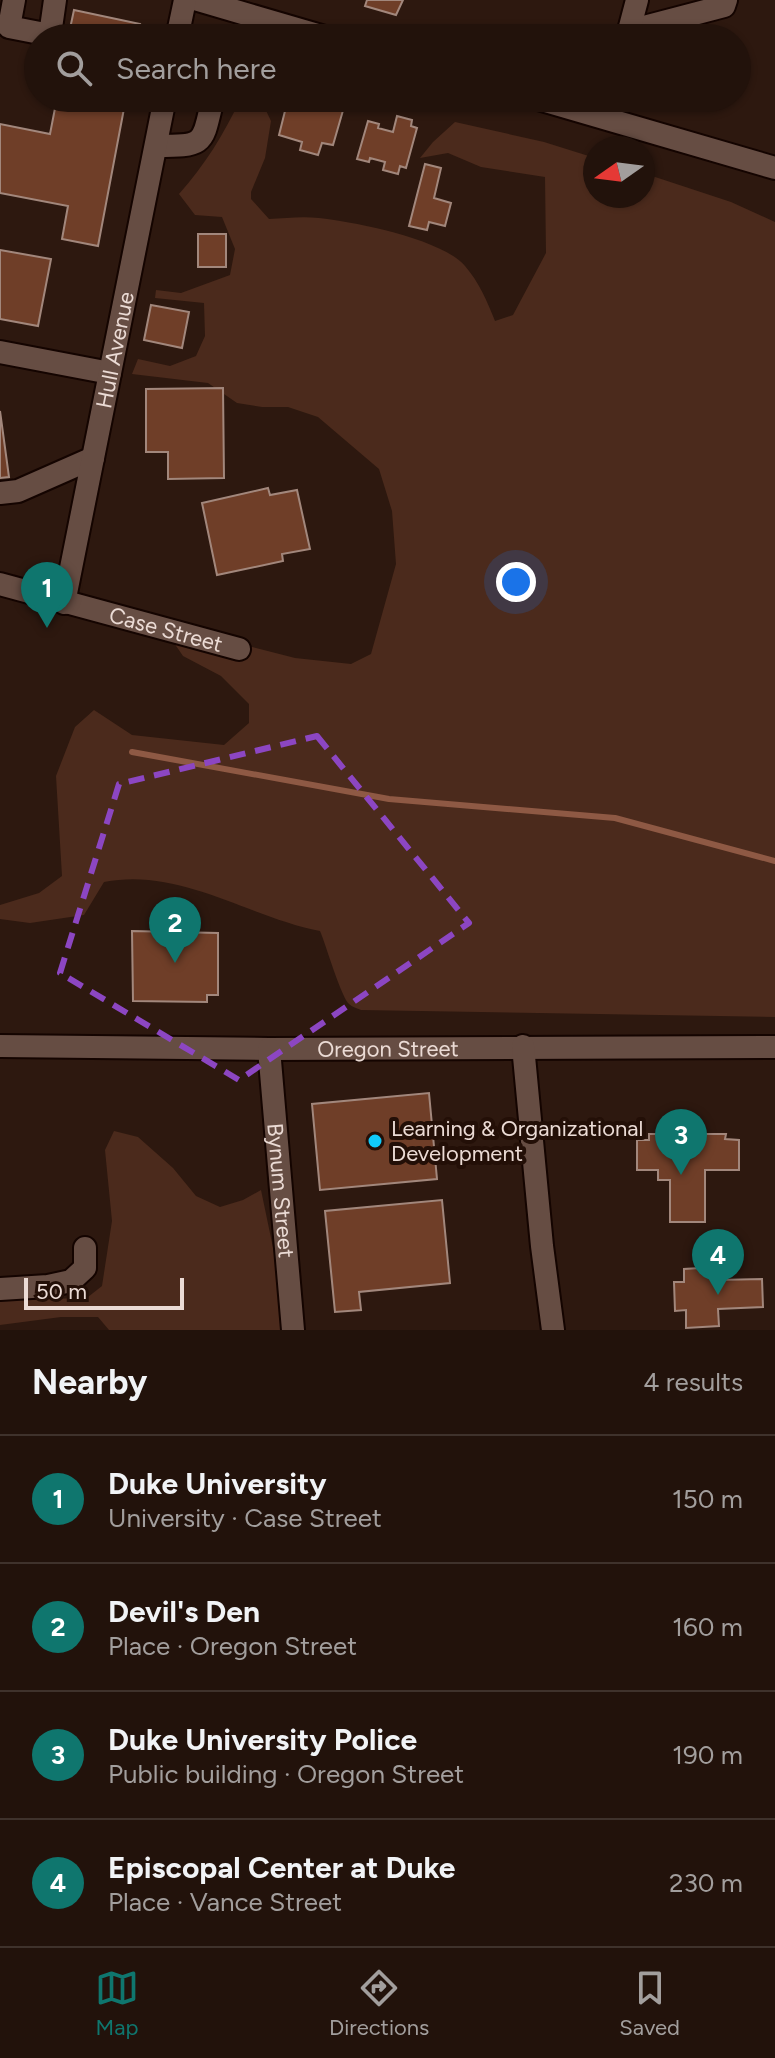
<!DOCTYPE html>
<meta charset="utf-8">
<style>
:root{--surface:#22120b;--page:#2a1b14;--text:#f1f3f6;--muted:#a29e9d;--line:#3f322c;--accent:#0f766e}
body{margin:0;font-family:Figtree,sans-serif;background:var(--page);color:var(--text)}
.compass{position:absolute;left:583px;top:136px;width:72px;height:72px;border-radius:50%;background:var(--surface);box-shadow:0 2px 6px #0004;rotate:256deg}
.scale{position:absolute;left:24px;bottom:20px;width:160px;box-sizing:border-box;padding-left:8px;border:4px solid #ebdbd5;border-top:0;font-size:22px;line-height:28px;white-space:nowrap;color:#ebdbd5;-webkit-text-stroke:6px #230f07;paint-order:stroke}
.you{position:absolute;left:516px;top:582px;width:28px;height:28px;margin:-20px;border:6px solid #fff;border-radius:50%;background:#1a73e8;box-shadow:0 0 0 12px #1a73e833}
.badge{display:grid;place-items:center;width:52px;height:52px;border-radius:50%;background:var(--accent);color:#fff;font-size:26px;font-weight:700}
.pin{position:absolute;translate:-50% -66px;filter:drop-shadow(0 2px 4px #0008)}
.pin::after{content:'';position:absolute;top:42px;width:28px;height:24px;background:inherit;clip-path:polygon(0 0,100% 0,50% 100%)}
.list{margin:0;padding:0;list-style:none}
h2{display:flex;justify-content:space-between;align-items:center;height:104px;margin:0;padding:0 32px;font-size:34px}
h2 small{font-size:26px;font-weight:400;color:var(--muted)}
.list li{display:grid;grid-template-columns:52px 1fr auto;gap:24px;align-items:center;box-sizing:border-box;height:128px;padding:0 32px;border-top:2px solid var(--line)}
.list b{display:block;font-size:30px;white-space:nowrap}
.list p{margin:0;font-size:26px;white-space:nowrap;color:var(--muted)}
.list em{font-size:26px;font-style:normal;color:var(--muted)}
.icon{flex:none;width:44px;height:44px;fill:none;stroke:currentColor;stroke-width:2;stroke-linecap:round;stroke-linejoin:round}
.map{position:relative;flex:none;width:775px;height:1330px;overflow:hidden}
.search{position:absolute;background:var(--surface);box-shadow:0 2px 6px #0004;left:24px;right:24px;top:24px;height:88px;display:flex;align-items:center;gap:20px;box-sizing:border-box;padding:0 28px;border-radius:44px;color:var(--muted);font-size:30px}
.sheet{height:616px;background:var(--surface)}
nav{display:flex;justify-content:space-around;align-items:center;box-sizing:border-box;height:112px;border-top:2px solid var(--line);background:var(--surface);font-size:22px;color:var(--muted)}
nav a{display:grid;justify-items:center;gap:4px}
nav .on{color:var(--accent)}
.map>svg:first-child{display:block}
</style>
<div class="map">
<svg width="775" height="1330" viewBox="0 0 775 1330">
<rect width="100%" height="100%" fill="#2d180f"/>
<path fill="#4b2a1c" d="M241,98H260L271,121L265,158L251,192V199L269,219C286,218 303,216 319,218C355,222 442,239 465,266C479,282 487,301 495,321L513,315L546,253L545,177L481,167L448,153L420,158L433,142L455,122L544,142L595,158V196H643V173L731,202L775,222V1017L361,1010C357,1008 352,1007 349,1004C341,997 326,945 320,931C248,917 180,867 104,882L84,915L30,923L0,919V905L39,893L62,876L56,776L75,727L94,710L132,735L224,745L249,723V704L221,676L183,656L172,640L183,629L295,658L351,664L371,654L396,564L392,511L379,469L318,417L288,407H262L237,403L208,383L132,374L138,359L170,366L196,356L205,336L204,303L155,298L156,290L181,293L230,275L235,249L222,217L195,215L179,194C205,165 224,134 241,98Z
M114,1131L138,1137L173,1168L196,1196L220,1207L243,1200L261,1190L281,1286L284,1330H109L98,1317H61L0,1325V1295L58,1299L88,1297L102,1286L112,1221L105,1150Z"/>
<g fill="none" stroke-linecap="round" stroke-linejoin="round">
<path stroke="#8e5944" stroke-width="6" d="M132,752L389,799L615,818L775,861"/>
</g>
<path fill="#6f3e28" stroke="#a2877c" stroke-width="2" d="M367,0H403L396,15L365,6Z
M74,10L140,24L137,38H68Z
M57,98H126L98,246L62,239L68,206L0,193V124L50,134Z
M296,101L325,109L327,102L344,107L333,145L322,143L318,155L300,150L302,142L279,135L286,107L294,109Z
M397,116L412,120L411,126L417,128L406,168L400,166L398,174L383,170L385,162L370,158L369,162L357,159L368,121L379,124L378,128L393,132Z
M425,164L441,168L434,198L451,203L445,226L429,222L427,230L409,226Z
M198,234H226V267H198Z
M0,250L51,259L38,326L0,319Z
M151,305L189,312L182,348L144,340Z
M223,388L224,478L168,479V452H146V389Z
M0,411L9,477L0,478Z
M268,488L270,495L297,490L310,549L282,554L283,561L217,575L202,503Z
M132,931L218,933V995H207V1002L133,1001Z
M429,1093L437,1179L320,1190L312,1104Z
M649,1134H726L725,1139L739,1140V1170H705V1222H670V1180H658V1170H637V1140H649Z
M442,1200L450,1283L359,1292L361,1310L335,1312L325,1211Z
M716,1267L717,1280L762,1279L763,1307L718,1309L719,1326L686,1328V1310L675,1311L674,1282H684V1269Z"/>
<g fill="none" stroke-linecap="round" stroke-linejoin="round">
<defs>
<g id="minor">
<path d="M14,0L9,27L50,35L55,0"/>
<path d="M198,0L328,38"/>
<path d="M629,31L724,6L726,0"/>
<path d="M177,38L185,0"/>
<path d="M627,38L637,0"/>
<path d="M535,98L775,168"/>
<path d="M156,146C206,146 202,145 213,98"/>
<path d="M0,352L110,373"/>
<path d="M0,493L18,491L93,458"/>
<path id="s1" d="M0,584L239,649"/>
<path id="s2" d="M64,603L165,98"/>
<path id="s3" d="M0,1046L269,1049L775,1047"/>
<path d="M523,1046L542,1246L553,1330"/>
<path id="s4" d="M269,1049L293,1330"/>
<path d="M0,1289L48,1286L71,1281L85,1268V1248"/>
</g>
</defs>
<use href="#minor" stroke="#140400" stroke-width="26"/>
<use href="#minor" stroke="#664d43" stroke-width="22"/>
</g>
<path fill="none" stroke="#8c46c2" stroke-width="6" stroke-dasharray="16 10" stroke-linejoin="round" d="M317,736L469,923L239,1080L60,973L119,784Z"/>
<circle fill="#10cafa" stroke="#230f07" stroke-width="3" cx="375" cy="1141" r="8"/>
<g text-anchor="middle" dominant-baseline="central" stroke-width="8" stroke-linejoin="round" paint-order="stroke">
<g font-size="22" fill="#ebdbd5" stroke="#230f07">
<text stroke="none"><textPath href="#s2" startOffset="258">Hull Avenue</textPath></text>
<text stroke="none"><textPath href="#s1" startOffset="172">Case Street</textPath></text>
<text stroke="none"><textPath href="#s3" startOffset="388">Oregon Street</textPath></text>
<text stroke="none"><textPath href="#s4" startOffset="142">Bynum Street</textPath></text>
</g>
<g font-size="22" fill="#ebdbd5" stroke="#230f07" text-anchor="start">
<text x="391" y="1128">Learning &amp; Organizational<tspan x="391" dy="25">Development</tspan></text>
</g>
</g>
</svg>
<svg class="compass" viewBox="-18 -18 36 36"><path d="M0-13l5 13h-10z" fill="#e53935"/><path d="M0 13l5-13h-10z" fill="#a29e9d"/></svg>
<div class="scale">50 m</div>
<div class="you"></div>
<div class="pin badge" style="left:47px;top:628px">1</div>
<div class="pin badge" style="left:175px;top:963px">2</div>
<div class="pin badge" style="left:681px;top:1175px">3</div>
<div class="pin badge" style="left:718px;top:1295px">4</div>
<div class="search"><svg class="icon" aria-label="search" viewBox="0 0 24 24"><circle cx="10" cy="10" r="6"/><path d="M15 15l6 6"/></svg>Search here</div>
</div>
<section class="sheet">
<h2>Nearby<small>4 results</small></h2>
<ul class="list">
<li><span class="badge">1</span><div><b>Duke University</b><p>University · Case Street</p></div><em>150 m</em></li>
<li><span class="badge">2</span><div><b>Devil's Den</b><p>Place · Oregon Street</p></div><em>160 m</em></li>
<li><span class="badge">3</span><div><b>Duke University Police</b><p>Public building · Oregon Street</p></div><em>190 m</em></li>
<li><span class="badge">4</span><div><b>Episcopal Center at Duke</b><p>Place · Vance Street</p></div><em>230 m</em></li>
</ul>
</section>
<nav>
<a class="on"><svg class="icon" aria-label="map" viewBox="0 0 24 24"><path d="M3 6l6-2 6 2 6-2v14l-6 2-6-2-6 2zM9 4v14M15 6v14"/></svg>Map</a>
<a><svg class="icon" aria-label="directions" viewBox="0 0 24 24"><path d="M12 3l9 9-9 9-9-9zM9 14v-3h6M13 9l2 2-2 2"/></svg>Directions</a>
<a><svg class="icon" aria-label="saved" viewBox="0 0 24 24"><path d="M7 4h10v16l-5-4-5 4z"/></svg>Saved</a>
</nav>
